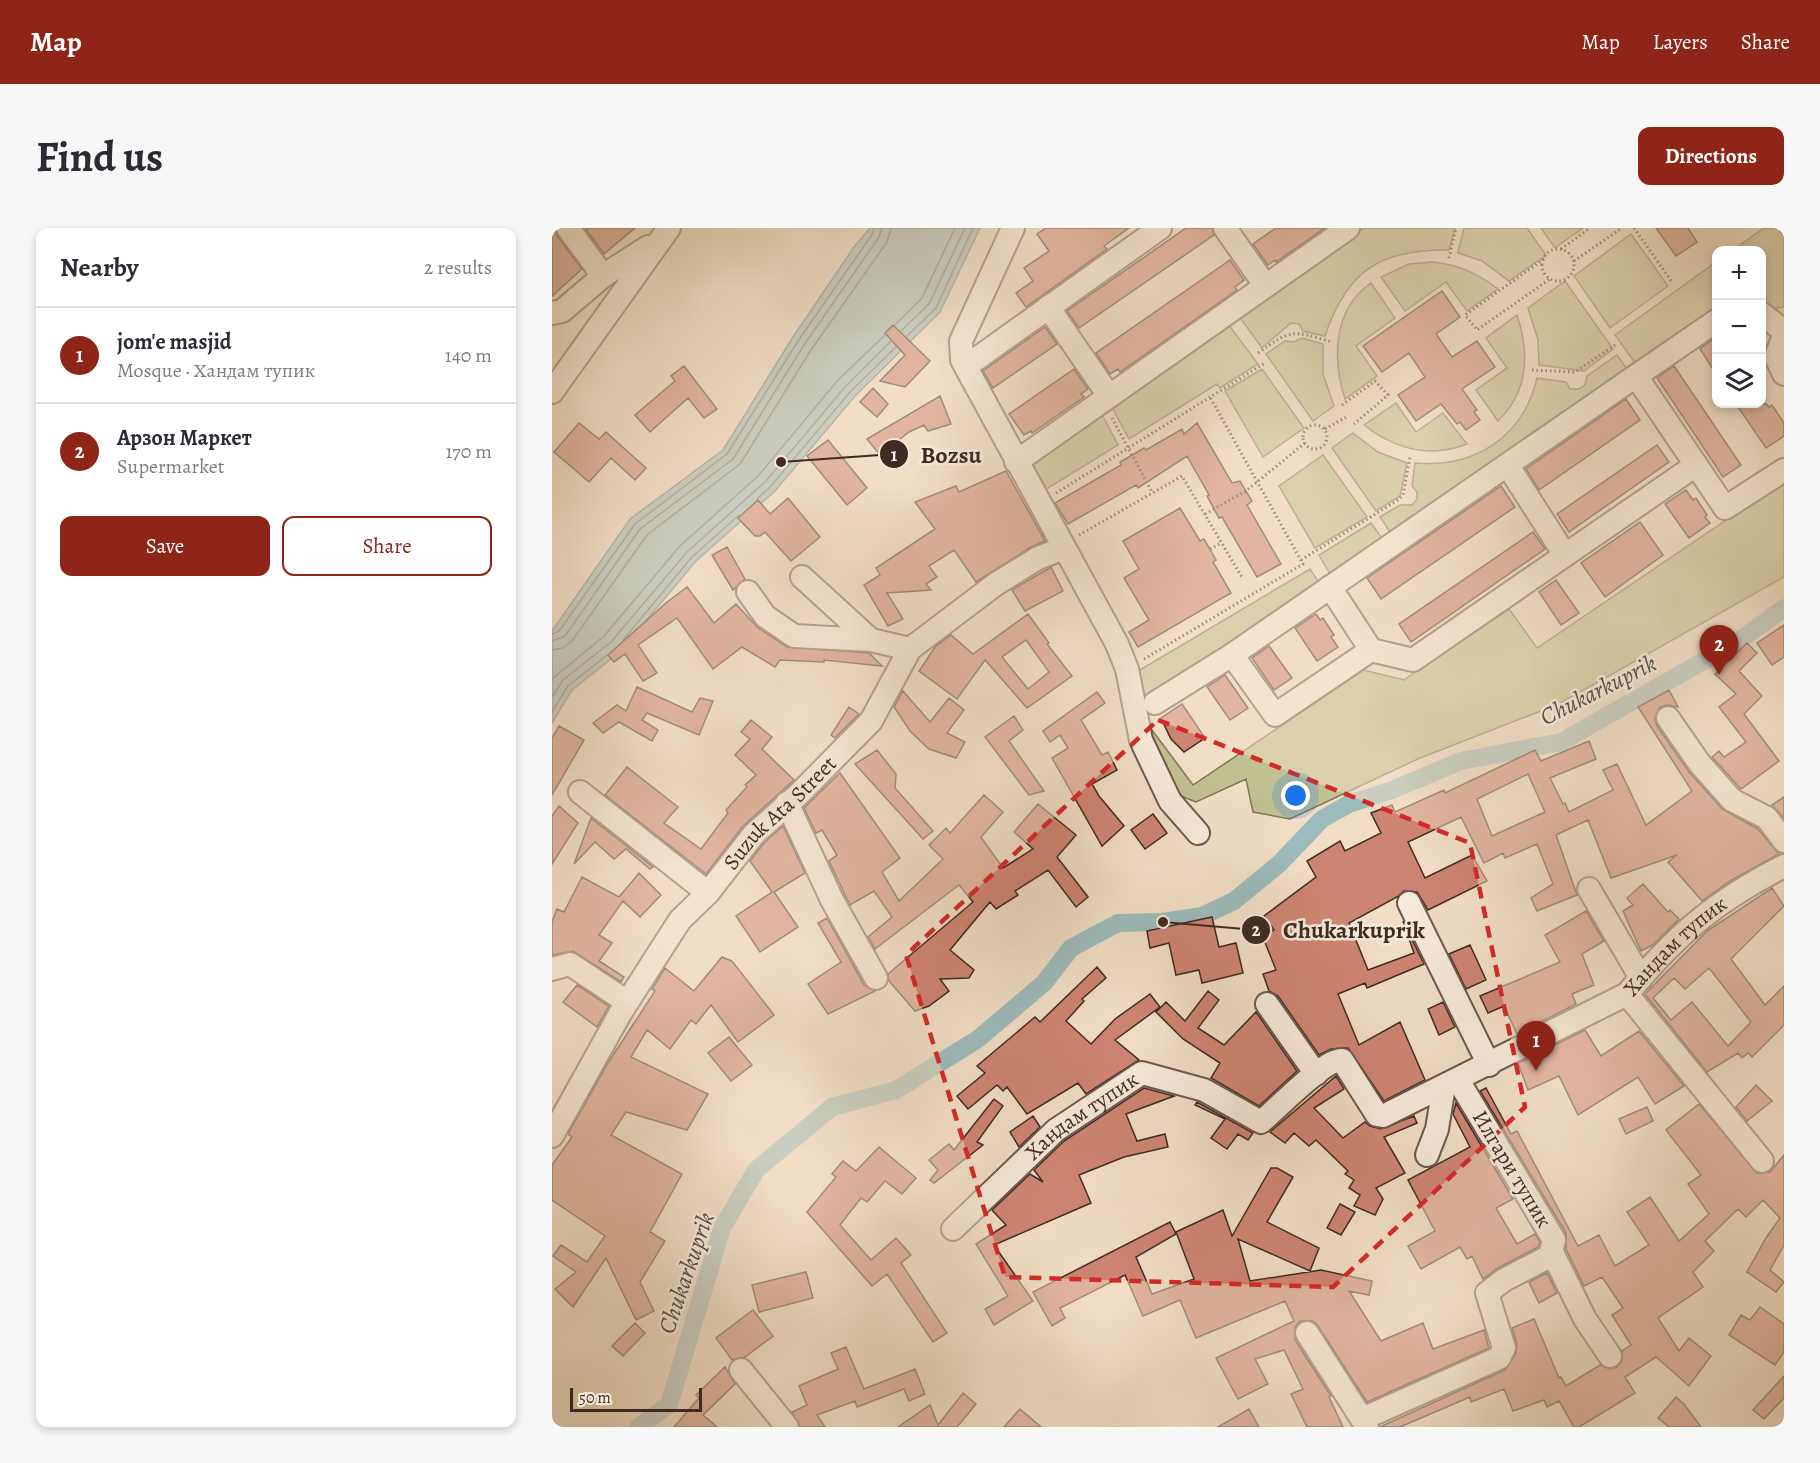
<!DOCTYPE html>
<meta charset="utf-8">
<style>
:root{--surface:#fff;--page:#f7f7f7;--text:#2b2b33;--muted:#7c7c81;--line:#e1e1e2;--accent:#8f2418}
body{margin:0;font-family:Alegreya,serif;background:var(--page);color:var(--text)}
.controls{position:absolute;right:18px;top:18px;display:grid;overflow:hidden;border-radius:12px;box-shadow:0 3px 9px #0003}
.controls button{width:54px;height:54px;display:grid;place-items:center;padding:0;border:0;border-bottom:2px solid var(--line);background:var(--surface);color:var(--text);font:30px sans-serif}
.scale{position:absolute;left:18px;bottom:15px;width:132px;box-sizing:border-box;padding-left:6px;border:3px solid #3f2b22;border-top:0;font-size:16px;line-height:21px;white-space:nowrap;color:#3f2b22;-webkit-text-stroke:4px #f6ead9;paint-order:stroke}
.you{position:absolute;left:744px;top:568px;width:21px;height:21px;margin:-15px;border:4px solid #fff;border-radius:50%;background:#1a73e8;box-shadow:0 0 0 9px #1a73e833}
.badge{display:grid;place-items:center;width:39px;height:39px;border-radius:50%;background:var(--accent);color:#fff;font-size:20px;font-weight:700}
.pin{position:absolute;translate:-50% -50px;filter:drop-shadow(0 2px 3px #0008)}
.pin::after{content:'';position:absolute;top:32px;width:21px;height:18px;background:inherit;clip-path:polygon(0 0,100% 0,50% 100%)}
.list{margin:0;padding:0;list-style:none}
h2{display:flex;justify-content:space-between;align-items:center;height:78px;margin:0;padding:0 24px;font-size:26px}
h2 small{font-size:20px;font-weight:400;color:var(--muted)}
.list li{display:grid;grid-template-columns:39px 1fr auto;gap:18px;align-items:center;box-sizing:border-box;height:96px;padding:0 24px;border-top:2px solid var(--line)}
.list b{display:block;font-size:22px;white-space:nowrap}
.list p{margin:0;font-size:20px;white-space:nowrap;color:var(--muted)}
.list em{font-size:20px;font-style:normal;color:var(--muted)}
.actions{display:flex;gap:12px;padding:18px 24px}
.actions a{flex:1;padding:14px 0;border:2px solid var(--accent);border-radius:12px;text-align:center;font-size:21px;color:var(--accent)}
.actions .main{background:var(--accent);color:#fff}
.icon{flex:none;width:33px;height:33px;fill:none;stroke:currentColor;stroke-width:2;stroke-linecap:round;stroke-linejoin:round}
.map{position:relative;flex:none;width:1232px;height:1199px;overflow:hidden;border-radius:12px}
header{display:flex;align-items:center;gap:36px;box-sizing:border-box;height:84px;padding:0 30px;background:var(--accent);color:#fff}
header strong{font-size:28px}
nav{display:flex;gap:33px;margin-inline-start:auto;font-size:21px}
.intro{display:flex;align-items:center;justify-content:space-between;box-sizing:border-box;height:144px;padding:0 36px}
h1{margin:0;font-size:42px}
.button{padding:15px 27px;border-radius:12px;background:var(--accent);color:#fff;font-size:21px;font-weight:700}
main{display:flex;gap:36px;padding:0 36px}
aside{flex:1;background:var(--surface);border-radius:12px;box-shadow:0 3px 9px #0003}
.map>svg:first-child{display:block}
</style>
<header>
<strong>Map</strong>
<nav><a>Map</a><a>Layers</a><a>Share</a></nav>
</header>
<div class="intro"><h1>Find us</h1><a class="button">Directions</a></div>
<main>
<aside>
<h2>Nearby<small>2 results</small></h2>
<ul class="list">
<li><span class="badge">1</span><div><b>jom'e masjid</b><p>Mosque · Хандам тупик</p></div><em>140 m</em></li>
<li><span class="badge">2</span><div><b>Арзон Маркет</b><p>Supermarket</p></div><em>170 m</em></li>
</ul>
<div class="actions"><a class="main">Save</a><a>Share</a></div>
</aside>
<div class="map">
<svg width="1232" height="1199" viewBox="0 0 1232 1199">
<rect width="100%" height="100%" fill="#f1dec5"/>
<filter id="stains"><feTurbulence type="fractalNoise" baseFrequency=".00333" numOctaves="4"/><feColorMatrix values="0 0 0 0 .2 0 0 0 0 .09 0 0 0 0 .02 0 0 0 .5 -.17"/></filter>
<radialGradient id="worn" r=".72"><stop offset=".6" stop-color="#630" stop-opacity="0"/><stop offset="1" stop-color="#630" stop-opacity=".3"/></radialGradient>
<path fill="#c0c091" stroke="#80765a" stroke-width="1.5" d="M812,0H903L897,22C829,21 795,42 773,108L751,103L747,96L739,95L710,120L686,87Z
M912,0H975L994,27L957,53L930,33L906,25Z
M989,0H1031L1003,20Z
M1212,0H1226L1232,8V79L1218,81L1210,79V22H1181Z
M1079,6L1116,58L1058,100L1022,48Z
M881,34C907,37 925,45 946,61L915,83L894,54L853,83L829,49L857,36Z
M1164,34V85L1086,139L1063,107Z
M1013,53L1061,121L1032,143L987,137L986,112L976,80Z
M819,55L843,90L804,118L825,148L793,171C780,131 781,81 819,55Z
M965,87C978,126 977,163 946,193L924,162L955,140L934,110Z
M676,96L706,136L668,160L665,156L577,211L557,174Z
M750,110L771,116V146L782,178L761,193L714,126L733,113L742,114Z
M1065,127L1078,145L840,307L828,289L848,277H860L865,271V264L860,258L863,235C922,240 971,210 985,150L1014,154L1018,161H1027L1033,157L1035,148Z
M710,141L752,200L711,229L673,163Z
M844,175L864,204L891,185L915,216C877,231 843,221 812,197Z
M547,181L566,217L493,262L478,231Z
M801,205L826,224L855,235L848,268L824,283L780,220Z
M771,227L815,289L763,320L727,258Z
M1232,253V349L1007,476L868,530L738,591L701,584L694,551L644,574L621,565L591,506L600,502L641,557L812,442L852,452L955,378L985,420Z
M819,295L832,313L779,348L767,327Z
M758,341L768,356L597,473L581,446Z"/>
<path fill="#9cbbbb" stroke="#77817e" stroke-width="1.5" d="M318,0H428L388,84L303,168L223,263L144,333L68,424L20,462L0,495V403L78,291L171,222L241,109L302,19Z"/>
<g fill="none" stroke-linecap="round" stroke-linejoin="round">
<path stroke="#6e736e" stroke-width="1.5" d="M343,97L370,70L403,0
M349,103L377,76L413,0
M355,108L384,80L421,0
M205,271L219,258L298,164L344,119
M0,406L7,403L83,296L175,226L246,113L321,5L322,0
M71,412L140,329L187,287
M0,413L13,408L88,301L181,231L252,117L327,9L330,0
M0,422L11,420L20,413L95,307L188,236L259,122L335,14L339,0
M0,451L52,408L128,318L207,247L286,152L333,107
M0,469L11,452L59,414L135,324L214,253L293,159L339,113
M0,484L16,458L55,427"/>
<path stroke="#9cbbbb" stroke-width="18" d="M86,1199L117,1177L170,1000L204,942L280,879L344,862L426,811L492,755L519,720L566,695L611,694L650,688L682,673L727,636L770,591L797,576L840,562L909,533L1009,514L1185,414L1232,380"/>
</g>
<path fill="#ce8472" stroke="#3f2b22" stroke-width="1.5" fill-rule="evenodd" d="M0,0H3L5,8L30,41L0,68Z
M33,0H83L52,26Z
M494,0H577L552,18L555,21L474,79L464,65L481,53L472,40L497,23L485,6Z
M634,0H660L662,7L527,100L515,83Z
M724,0H773L724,34L723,32L716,37L701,16Z
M1104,0H1136L1145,14L1124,28Z
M678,32L692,52L683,59L685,62L568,144L566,141L558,146L544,125Z
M890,63L908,89L884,106L900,129L925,113L943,139L910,161L925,182L922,184L928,192L914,202L908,194L905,196L889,176L864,193L846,167L873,149L857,125L830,144L811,118Z
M341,97L378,133L353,159L328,153L353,127L333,105Z
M493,99L505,116L441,160L431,143Z
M1164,109V146L1148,121Z
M132,138L165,181L152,190L136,170L98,204L83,187L123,153L119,148Z
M1122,138L1189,237L1171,249L1105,150Z
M522,141L536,161L529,166L532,169L480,205L479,203L472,207L457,186Z
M321,160L336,176L325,189L308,174Z
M388,168L399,196L376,203L372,197L357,204L328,227L315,211Z
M1074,171L1088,192L987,262L974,241Z
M1184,176H1214L1217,179L1220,177L1232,195V208L1214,220Z
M27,195L47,211L54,204L94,240L83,252L59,230L37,254L2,224Z
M645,195L680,255L688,253L700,273L695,277L729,336L705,349L670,289L667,290L655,268L657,267L635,228L586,260L584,257L516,296L503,275L569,237L568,234L592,220L594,222L630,201L632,206Z
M276,212L315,260L295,277L255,228Z
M1105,217L1117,234L1017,304L1005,286Z
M454,243L493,313L479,319L424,354L402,322L377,338L385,349L374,356L379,362L335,365L351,391L336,398L312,357L328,347L324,340L383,301L363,274L404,258L407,264Z
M949,258L963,279L829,371L815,350Z
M1134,262L1141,272L1144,270L1155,287L1153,289L1158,295L1137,310L1113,276Z
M236,270L268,309L239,333L213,304L208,308H203L186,290L206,272L218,286Z
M628,280L648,313L652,311L664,332L661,334L679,365L586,419L577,404L597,392L572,350L587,341L571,313Z
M1088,294L1111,327L1053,369L1029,335Z
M981,304L993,321L859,414L847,396Z
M175,319L193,351L181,362L160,327Z
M499,339L511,363L473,383L460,362Z
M1004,352L1027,385L1009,397L987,364Z
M135,359L162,395L184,376L205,399L235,419L317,425L330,438L272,432V434L228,432L223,439L190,419L161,441L125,390L86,417L105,445L91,453L73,426L62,434L56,427L114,375Z
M476,386L497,415L495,416L520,448L475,480L433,432L405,471L367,443L383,419L399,407L421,426ZM474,412L497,444L476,461L450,429Z
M764,386L768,392L771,390L782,407L779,409L786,419L765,433L743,400Z
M1232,397V429L1220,437L1205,415Z
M1195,415L1205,425L1187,443L1210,468L1192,486L1227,533L1189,561L1160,529L1167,523L1172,529L1194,514L1167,479L1184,466L1163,446Z
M717,418L740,450L722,462L700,430Z
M673,447L696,480L678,492L655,459Z
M85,459L140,484L148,470L161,473L147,507L95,485L90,492L106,502L100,513L67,494L51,505L41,495L65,477L74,483Z
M1117,462L1126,479L1115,477L1108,479L1103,491L1105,498L1137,544L1170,581L1206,601L1227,626L1178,653L1150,673L1116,634L1125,627L1059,650L1036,592L1004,607L1025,667L985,683L979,670L1001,656L985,616L953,630L951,625L932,635L909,589L856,614L873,650L920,627L935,653L876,682L865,664L852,663L845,669L797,695L816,742L862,725L851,693L872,736L815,760L813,755L786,766L807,817L848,794L873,852L832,873L796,820L779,821L767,827L726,768L717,763L711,746L724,742L710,707L722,702L712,688L764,649L755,633L788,613L793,623L829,605L819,585L840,577L843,584L892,562L893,565L983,522L989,533L1037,513L1044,531L998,550L1011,576L1013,575L1017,584L1061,562L1051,542L1065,536L1094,597L1140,563L1086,479ZM976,546L993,584L940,608L925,571Z
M351,463L378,494L397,470L412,482L395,505L413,514L404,530L377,521L358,503L342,479Z
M545,464L553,475L529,492L550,527L556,524L565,542L540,556L547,568L572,598L550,618L500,530L516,520L508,507L498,514L491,503Z
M630,476L653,510L632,524L619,511L609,490Z
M297,479L307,486L283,510L279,507Z
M462,488L471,502L457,513L492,563L477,567L433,509Z
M199,492L220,509L210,521L242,552L191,598L154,646L53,567L75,539L126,579L112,595L149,621L176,585L174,582L195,559L193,557L204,547L183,527L198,511L189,504Z
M7,498L32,512L0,567V510Z
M325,522L344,546L343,560L381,603L371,611L303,536Z
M288,545L348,630L330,644L347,673L391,631L377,617L394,600L398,605L432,567L451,584L429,609L451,640L481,621L462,604L486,576L524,607L505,629L536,669L524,679L496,642L463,663L466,667L444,681L438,674L398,722L422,742L417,750L388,751L397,763L377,778L363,783L337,753L336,746L421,674L407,657L323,721L316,709L340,689L322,663L298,677L277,633L285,627L270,602L264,605L252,580Z
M1232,569V590L1220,577Z
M7,578L26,595L0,636V588Z
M601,586L615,605L593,621L579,602Z
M39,590L101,639L98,641L74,621L62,631L43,614L22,636Z
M231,598L253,645L222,664L246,699L208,724L184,688L220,664L198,633L212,615Z
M87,645L109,667L88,689L71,673L47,707L60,715L47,733L72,749L69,754L21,723L0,727V694L5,681L12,684L30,649L67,669Z
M1091,656L1116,684L1118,682L1127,691L1101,717L1089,723L1071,683L1081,677L1075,670Z
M1220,660L1232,678L1179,731L1213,777L1232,758V797L1200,829L1196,825L1190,830L1186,825L1155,844L1093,766L1155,703ZM1157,740L1199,794L1176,818L1140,774L1119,792L1101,770L1122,750L1133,761Z
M1034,683L1052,713L1030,726L1042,757L1020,766L1024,776L965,806L952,778L936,785L928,768L1008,734L993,707Z
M660,689L667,719L684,715L691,745L650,755L647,742L624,747L617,715L598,720L595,703Z
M275,690L312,757L323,763L276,786L256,756L289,734L266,695Z
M918,717L934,752L914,761L897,726Z
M170,729L180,733L222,787L186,814L159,777L144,796L139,792L118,821L95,802L79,829L156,866L135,902L74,884L59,907L130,946L98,1004L113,1013L88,1054L102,1083L84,1092L54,1030L21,1079L3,1061L24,1044L1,1028L9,1017L35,1034L53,1008L0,972V937L20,909L16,906L56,835L103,763L100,761L113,740L142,763Z
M545,739L554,750L530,771L532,773L514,793L539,816L563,791L598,766L608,779L563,812L587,832L534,866L526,855L475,886L455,859L451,863L445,857L416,881L405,868L433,845L425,838L483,789L488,794Z
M25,757L57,778L45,799L11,774Z
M656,763L667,772L646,800L672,817L704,784L745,843L707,878L659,850L668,835L631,811L604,784L614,774L633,793Z
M891,774L903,799L887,807L876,781Z
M1033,802L1049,828L1087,803L1132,858L1103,876L1086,849L1026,887L1007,848L976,862L966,835Z
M177,809L200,837L179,853L156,825Z
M784,848L792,861L762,880L791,910L813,894L818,898L829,901L862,888L865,895L832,909L853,945L824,960L831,971L823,987L802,978L808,967L797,960L802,952L793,946L796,943L764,912L757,918L742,905L733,915L718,904Z
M1204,857L1220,873L1195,893L1184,879Z
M592,860L622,868L574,886L585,913L613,906L616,919L572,929L527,947L539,975L442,1017L481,1073L442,1097L433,1081L456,1068L424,1016L454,997L440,982L478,946L491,954L482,942L512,913Z
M934,860L959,906L965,903L1026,1018L1047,1007L1063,1038L1097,1017L1075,984L1098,969L1127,1013L1157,986L1136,956L1149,947L1114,902L1147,876L1205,945L1218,944L1232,927V1017L1218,1042L1232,1054L1224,1064L1195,1044L1214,1010L1228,990L1211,972L1194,989L1186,981L1153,1013L1162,1023L1141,1044L1151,1059L1106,1090L1127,1123L1137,1110L1159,1128L1137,1158L1104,1129L1073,1149L1083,1165L1027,1199H1022L1007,1173L995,1179L992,1172L961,1183L952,1161L919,1174L918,1169L848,1199H828L953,1142L964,1125L965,1116L960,1100L982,1091L1007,1150L1009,1149L1014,1158L1048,1137L1058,1141L1065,1139L1070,1133V1123L1079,1117L1060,1087L1071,1080L1050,1049L1032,1058L1014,1021V1005L928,863Z
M442,871L451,878L425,914L431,917L382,955L378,952L386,942L377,932L397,916L402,922Z
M645,874L701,905L696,912L686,906L675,921L659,910L673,891L643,877Z
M904,875L961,971L944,980L965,1016L983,1006L988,1014L986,1019L946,1040L931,1051L920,1028L915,1031L908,1019L869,1041L856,1018L883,1003L856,952L918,919L901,886Z
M1095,879L1101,893L1074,906L1067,891Z
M481,888L488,899L467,919L458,904Z
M327,919L364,950L350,966L333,953L315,974L309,970L288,997L319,1032L344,1010L359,1027L349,1035L395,1105L381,1114L335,1046L320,1058L255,984L284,949L280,946L291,933L304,943Z
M719,940H725L741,949L715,994L767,1020L758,1043L686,1011L698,1053L769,1042L820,1053L817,1067L797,1063L829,1113L871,1095L881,1121L932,1102L937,1120L815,1174L766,1098L761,1093H748L743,1099V1112L779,1168L777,1169L791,1199H755L739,1166L751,1161L732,1122L703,1131L716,1156L686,1171L664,1130L742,1093L733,1073L644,1110L628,1072L591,1088L573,1047L508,1080L513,1090L500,1098L481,1064L618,994L624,1006L584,1029L600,1066L642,1051L624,1004L671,982L680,1008Z
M788,976L803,984L789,1007L775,1000Z
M254,1044L261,1070L207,1084L200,1057Z
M995,1045L1005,1065L987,1075L977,1054Z
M1208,1079L1232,1096V1124L1223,1137L1177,1107L1189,1087L1198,1092Z
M201,1082L221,1108L193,1129L180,1132L164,1110Z
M83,1095L93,1105L71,1128L60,1118Z
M294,1119L312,1161L363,1141L373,1166L357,1173L352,1161L305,1179L303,1173L265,1187L273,1199H248L240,1184L255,1177L247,1158L286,1141L279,1125Z
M173,1139L183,1156L151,1187L165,1199H122L147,1170L144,1167Z
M1232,1148V1170L1212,1191L1201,1182Z
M411,1165L424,1176L405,1199H346L378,1177L386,1197Z
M1124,1169L1132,1176L1149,1199H1117L1106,1190Z
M468,1181L489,1199H452Z
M697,1181L707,1199H666Z"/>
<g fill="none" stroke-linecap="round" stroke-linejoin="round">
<defs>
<g id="minor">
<path d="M16,0L51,48"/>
<path d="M461,0L409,113L410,132L565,416L575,441L589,512L618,573L646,605"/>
<path d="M673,0L713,57"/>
<path d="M496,79L557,168"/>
<path d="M0,85L10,83L51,48L96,19"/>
<path d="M1210,86L1232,103"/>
<path d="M1232,107L1224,129L1232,146"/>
<path d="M423,132L608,0"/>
<path d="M1084,148L1164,93"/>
<path d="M0,164L117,0"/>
<path d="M464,234L796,0"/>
<path d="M956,238L1013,327"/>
<path d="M250,349L319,412"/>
<path d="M778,359L819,422"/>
<path d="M196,364L213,388L242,408L319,412L358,421"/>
<path d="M680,427L723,487L819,422L861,432L1144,237"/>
<path d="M603,475L680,427L1084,148L1173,280L1232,242"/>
<path d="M1116,490L1148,536L1180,572L1215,590L1232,613"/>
<path d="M28,564L156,665"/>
<path d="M235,575L280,672L324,750"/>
<path d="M1037,661L1089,750"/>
<path d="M857,675L937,837"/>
<path d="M0,741L18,736L75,774"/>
<path d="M1075,766L1210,933"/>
<path d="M715,776L764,846"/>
<path id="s1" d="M0,908L69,784L128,692L156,665L202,606L245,568L319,493L358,421L444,356L486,330L512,320"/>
<path d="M875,927L885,901L892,858"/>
<path id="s2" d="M401,1001L504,902L590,845L652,862L709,894C725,881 772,831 790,832L825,887L831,888L1075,766C1125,706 1162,674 1232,638"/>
<path d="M1001,1026L1033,1091L1058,1128"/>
<path d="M755,1105L815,1199"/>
<path d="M189,1142L235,1199"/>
<path d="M810,1191L947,1130L952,1120L935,1065L952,1052L998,1028L1002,1012L906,852"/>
</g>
</defs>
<use href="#minor" stroke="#6c584b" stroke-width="26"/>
<path stroke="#3f2b22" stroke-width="3" stroke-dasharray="1.5 3" stroke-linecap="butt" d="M1082,0L1120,54
M990 37a16 16 0 1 1 32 0a16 16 0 1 1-32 0Z
M1009,21L1038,0
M897,30L904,0
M992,31L913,87L925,102L998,51
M1022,33L1070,0
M706,125C740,101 739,102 780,114
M980,142L1023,144L1063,117
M790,177L823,153L836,167L802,196
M560,190L600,264
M751 209a12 12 0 1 1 24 0a12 12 0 1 1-24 0Z
M773,201L796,188
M504,265L713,135
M653,286L694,263L753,215
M527,307L630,248L691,351
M658,321L669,315
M749,332L846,272L851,267L858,229
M592,431L751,336L658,169"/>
<use href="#minor" stroke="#f6ead9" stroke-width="22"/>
</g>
<path d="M0 0H1232V1199H0ZM606,492L918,615L973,879L781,1059L453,1049L354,727Z" fill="#f1dec5" fill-opacity=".55" fill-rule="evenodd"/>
<path fill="none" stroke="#d62828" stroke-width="4.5" stroke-dasharray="12 8" stroke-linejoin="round" d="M606,492L918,615L973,879L781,1059L453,1049L354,727Z"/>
<g text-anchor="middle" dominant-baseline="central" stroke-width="5" stroke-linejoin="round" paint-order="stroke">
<g font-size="22" fill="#3f2b22" stroke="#f6ead9">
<text stroke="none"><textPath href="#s1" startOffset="398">Suzuk Ata Street</textPath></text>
<text stroke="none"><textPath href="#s2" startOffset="891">Хандам тупик</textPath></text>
<text stroke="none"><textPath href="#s2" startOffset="172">Хандам тупик</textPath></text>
<text transform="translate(960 941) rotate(59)">Илгари тупик</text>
</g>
<g font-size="24" font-style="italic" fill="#564f48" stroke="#f6ead9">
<text transform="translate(1046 462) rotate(-27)">Chukarkuprik</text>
<text transform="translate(134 1045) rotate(-71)">Chukarkuprik</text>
</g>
</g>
<path fill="none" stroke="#3f2b22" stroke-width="2" d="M229 234L342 226M611 694L704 702"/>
<g fill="#3f2b22" stroke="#f6ead9" stroke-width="2">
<circle cx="229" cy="234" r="6"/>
<circle cx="611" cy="694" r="6"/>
<circle cx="342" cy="226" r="15"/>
<circle cx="704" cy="702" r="15"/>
</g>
<g font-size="18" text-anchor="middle" font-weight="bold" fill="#fff">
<text x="342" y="233">1</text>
<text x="704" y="708">2</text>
</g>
<g font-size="24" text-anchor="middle" font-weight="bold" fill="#3f2b22" stroke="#f6ead9" stroke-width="5" stroke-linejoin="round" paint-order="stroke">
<text x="399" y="235">Bozsu</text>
<text x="802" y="710">Chukarkuprik</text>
</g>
<rect width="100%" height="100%" filter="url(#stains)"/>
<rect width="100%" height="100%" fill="url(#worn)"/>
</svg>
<div class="controls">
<button>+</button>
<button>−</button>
<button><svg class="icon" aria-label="layers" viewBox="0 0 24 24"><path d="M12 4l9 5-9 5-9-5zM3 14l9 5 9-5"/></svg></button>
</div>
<div class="scale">50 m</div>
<div class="you"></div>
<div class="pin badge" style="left:984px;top:843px">1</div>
<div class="pin badge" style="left:1167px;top:447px">2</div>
</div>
</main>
